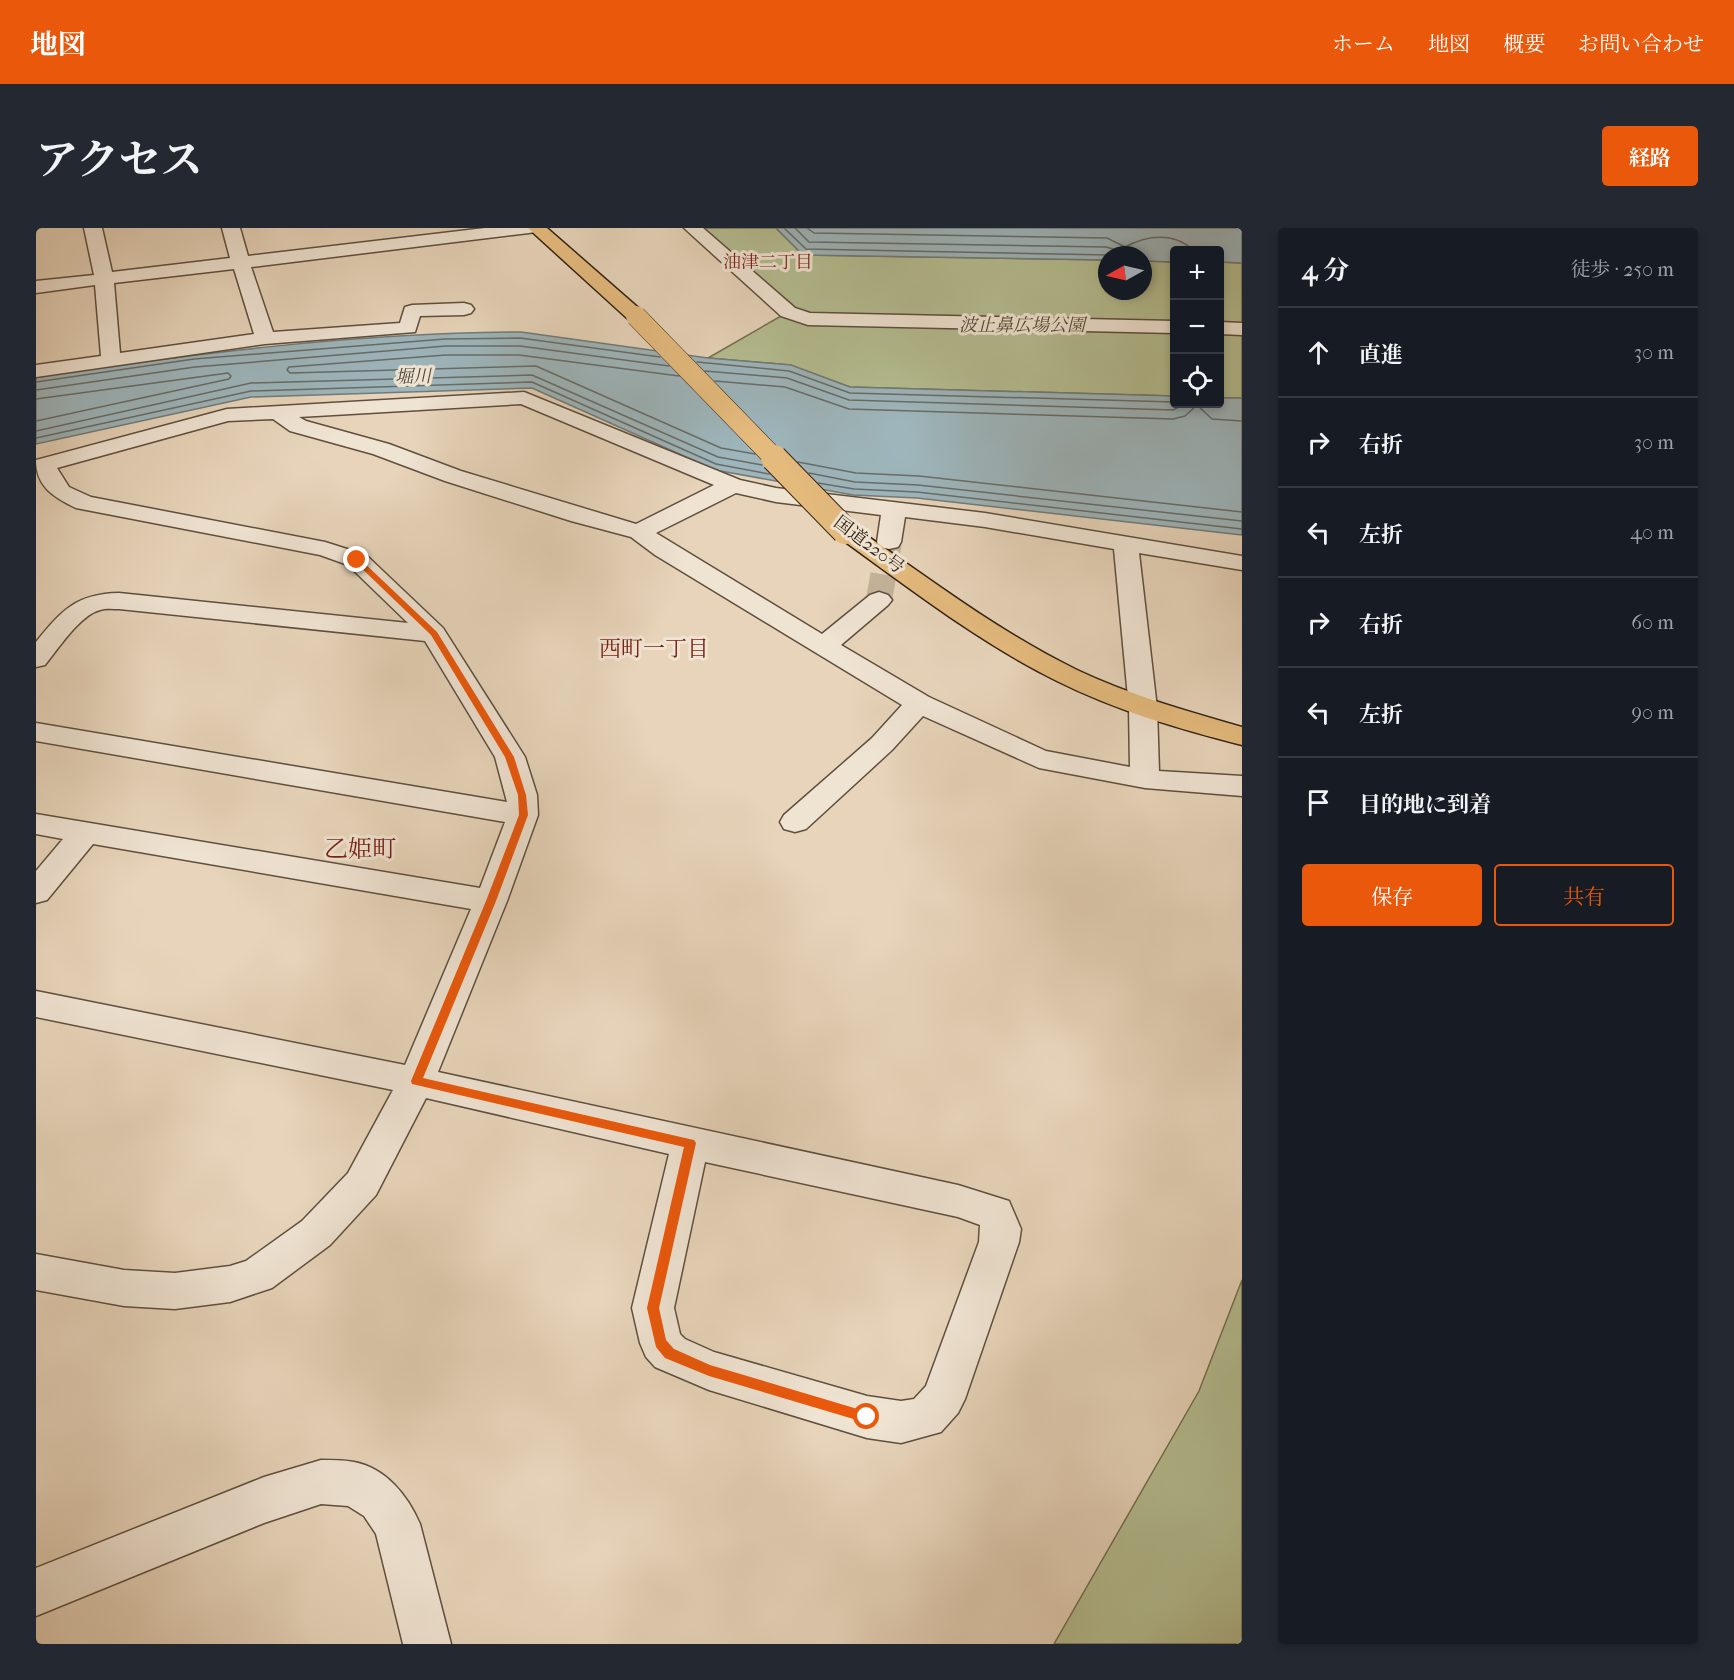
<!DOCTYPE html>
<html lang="ja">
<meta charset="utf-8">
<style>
:root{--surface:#171b24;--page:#242831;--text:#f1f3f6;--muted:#9ea1a6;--line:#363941;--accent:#ea580c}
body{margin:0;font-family:"IM FELL French Canon","Noto Serif JP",serif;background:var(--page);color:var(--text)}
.controls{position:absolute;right:18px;top:18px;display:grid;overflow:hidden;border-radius:6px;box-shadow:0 3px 9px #0003}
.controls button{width:54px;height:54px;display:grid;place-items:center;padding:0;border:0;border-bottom:2px solid var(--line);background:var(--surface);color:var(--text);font:30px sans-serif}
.compass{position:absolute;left:1062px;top:18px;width:54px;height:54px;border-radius:50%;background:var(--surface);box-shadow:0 3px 9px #0003;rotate:262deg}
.stop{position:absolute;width:18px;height:18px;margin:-14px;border:4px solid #ea580c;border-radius:50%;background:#fff}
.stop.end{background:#ea580c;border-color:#fff;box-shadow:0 2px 6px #0008}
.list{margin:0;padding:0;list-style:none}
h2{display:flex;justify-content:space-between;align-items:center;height:78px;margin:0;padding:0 24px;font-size:26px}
h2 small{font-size:20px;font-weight:400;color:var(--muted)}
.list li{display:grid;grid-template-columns:39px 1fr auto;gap:18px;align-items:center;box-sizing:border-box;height:90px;padding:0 24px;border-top:2px solid var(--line)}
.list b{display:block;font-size:22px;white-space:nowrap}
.list em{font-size:20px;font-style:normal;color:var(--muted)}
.actions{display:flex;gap:12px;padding:18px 24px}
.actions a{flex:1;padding:14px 0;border:2px solid var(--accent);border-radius:6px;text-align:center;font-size:21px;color:var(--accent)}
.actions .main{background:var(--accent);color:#fff}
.icon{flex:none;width:33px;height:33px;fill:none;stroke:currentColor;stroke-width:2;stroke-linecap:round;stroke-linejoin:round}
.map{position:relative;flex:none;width:1206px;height:1416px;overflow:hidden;border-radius:6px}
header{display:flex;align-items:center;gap:36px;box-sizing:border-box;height:84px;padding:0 30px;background:var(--accent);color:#fff}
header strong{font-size:28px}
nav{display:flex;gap:33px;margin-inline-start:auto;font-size:21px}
.intro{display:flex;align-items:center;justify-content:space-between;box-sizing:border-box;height:144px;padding:0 36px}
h1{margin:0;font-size:42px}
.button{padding:15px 27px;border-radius:6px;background:var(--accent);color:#fff;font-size:21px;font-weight:700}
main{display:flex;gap:36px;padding:0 36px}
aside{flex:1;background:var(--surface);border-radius:6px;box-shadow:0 3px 9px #0003}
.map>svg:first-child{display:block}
</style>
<header>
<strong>地図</strong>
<nav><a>ホーム</a><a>地図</a><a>概要</a><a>お問い合わせ</a></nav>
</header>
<div class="intro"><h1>アクセス</h1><a class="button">経路</a></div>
<main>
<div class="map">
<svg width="1206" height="1416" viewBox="0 0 1206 1416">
<rect width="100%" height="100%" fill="#e7d4ba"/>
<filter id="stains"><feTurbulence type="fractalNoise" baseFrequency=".00333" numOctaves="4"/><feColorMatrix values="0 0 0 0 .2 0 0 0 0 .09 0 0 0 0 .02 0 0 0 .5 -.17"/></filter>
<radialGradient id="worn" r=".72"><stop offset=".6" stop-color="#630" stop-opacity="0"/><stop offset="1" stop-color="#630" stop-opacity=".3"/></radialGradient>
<path fill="#b4bd91" stroke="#737052" stroke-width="1.5" d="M657,0H740L767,27L1071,32V63H1107V33L1138,34V168L814,159L754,137L672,130L752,84Z
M1184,34L1206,35V170H1184Z
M1206,1052V1416H1018L1163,1163Z"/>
<path fill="#9db5bb" stroke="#727b78" stroke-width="1.5" d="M740,0H1206V35L1184,34V22H1138V34L1107,33V27H1071V32L767,27Z
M485,104L672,130L755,137L814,159L1138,168V176H1184V170H1206V307L881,270L817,267L679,242L496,160L215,169L0,216V149C161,125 322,105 485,104Z"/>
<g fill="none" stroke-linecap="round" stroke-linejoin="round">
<path stroke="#686c68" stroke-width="1.5" d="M748,0L770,21L1073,27
M759,0L773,14L1070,19L1077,21L1083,27
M771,0L778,5L1071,10L1089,19C1111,7 1138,4 1157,22
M661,134L753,143L814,165L1138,174
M669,143L751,150L813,172L1137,182L1149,176
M643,148L483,127H410L253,139L251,142L254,145L500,138L685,220L719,226
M679,153L749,159L813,181L1137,191L1149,188L1161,177L1176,191L1206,193
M0,154L158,131L409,111L484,110L624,129
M0,162L159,139L410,118H484L633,138
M0,171L192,145L195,148L193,151L0,193
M0,203L215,155L496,147L682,229L726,237
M0,210L215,163L496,154L680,236L733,246
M762,234L820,245L883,248L1206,284
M773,245L819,254L882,257L1206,293
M782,255L818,261L881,264L1206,301"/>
<path stroke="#c3b199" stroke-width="26" stroke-dasharray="26 13" stroke-linecap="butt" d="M843,372L853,314"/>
<defs>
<path id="minor" d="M48,0H66L76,44L194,30L186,0H204L212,28L449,0H502L499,4L493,5L215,39L237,104L364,95L369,79L376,77L428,75L435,77L438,81L435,85L428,87L384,88L379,104L229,116L0,149V137L65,128L59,57L0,65V53L58,47ZM198,41L218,106L84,125L78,55Z
M648,0H667L759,80L774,85L1138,93V105L772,97L745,88Z
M1184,94L1206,95V107L1184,106Z
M488,164L704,252L740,260L949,285L1206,328V342L1103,325L1121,480L1123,543L1206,548V568L1109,560L1003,540L887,488L856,522L770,601L759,604L748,601L744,594L748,587L836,510L866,477L619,327L595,309L535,293L409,253L337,226L254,203L237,191L192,193L21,240L33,259L55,269L289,314L330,327L407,400L489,529L501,567L502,587L471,673L402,844L922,957L973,973L985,1001L983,1014L929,1171L922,1185L905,1204L865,1215L831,1210L673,1162L619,1139L610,1129L604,1115L596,1080L633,926L390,870L340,967L294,1017L236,1060L194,1074L139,1081L88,1078L0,1062V1026L88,1042L139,1045L194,1038L210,1033L266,993L312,945L357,862L0,789V763L369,837L435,681L57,616L11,672L0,675V643L27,611L0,606V586L444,660L469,594L0,513V495L471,574L459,529L389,413L83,381C77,381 70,380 64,382C44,387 22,421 9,437L0,439V414C26,382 40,366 83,365L372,395L312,337L284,327L40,280C17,269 0,258 0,232L191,181ZM485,176L678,257L600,296L425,243L353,216L270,193L263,189ZM700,265L740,274L845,287L841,314L844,319L853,321L862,319L865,314L869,289L949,299L1078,321L1093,480L1094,539L1010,523L893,469L805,417L852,377L856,372L852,367L843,364L834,367L786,406L620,305ZM669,934L922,989L944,997L943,1014L890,1158L878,1171L865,1173L831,1168L678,1124L649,1111L644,1106L638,1080Z
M285,1232C296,1232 308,1232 318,1234C350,1240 372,1268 384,1296L415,1416H367L340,1306L328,1288L312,1278L285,1276L228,1295L0,1388V1340L228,1249Z"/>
<path id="highway" d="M492,0H511L607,84L610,88L607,92H593Z
M809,296L817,298C890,348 961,403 1041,442C1094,467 1150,483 1206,499V517C1143,501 1079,482 1021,453C942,414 872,359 801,308L797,303L801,298Z"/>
</defs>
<use href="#minor" stroke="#5f4f3e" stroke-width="3"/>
<use href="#highway" stroke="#322314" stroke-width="3"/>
<use href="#minor" fill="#efe3d2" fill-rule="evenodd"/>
<use href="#highway" fill="#e4ba7d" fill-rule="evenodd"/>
<defs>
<path id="highway-bridge-far1" d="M600,88L739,231"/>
<path id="highway-bridge" d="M738,230L809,303"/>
</defs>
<use href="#highway-bridge-far1" stroke="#322314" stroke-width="21" stroke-linecap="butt"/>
<use href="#highway-bridge" stroke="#322314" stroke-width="28" stroke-linecap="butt"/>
<use href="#highway-bridge-far1" stroke="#e4ba7d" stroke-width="20"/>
<use href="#highway-bridge" stroke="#e4ba7d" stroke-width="26"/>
</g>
<path fill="#ea580c" d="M319,331H324L401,404L478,529L490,567L492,587L460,673L387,850L658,912L660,915L623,1080L630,1112L638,1121L674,1137L835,1185L837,1189L835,1193L831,1195L673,1148L629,1130L620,1119L611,1080L648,919L376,856L375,853L450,673L483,587L482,567L469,529L395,407L319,334Z"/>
<g text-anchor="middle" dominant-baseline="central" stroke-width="6" stroke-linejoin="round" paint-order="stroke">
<g font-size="18" fill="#7a1f14" stroke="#efe3d2">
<text x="732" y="34">油津二丁目</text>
</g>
<g font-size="18" font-style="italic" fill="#524a33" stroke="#efe3d2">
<text x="986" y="97">波止鼻広場公園</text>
</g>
<g font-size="18" font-style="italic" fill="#4d483e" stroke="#efe3d2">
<text transform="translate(377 149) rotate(-2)">堀川</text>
</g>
<g font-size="18" fill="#322314" stroke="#efe3d2">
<text transform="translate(833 317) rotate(37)">国道220号</text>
</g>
<g font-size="22" fill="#7a1f14" stroke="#efe3d2">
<text x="618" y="421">西町一丁目</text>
</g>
<g font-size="24" fill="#7a1f14" stroke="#efe3d2">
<text x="324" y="621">乙姫町</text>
</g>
</g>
<rect width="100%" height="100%" filter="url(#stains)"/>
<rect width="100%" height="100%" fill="url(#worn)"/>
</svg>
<div class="controls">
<button>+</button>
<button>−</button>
<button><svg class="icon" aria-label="locate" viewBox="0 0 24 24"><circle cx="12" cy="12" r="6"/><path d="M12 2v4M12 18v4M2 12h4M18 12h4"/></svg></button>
</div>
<svg class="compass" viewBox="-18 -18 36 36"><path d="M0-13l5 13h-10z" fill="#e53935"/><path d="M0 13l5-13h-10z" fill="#9ea1a6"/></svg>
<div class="stop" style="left:831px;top:1189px"></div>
<div class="stop end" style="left:321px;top:332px"></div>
</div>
<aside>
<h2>4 分<small>徒歩 · 250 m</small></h2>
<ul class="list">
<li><svg class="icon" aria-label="ahead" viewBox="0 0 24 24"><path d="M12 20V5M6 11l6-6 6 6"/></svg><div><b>直進</b></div><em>30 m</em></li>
<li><svg class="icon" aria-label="right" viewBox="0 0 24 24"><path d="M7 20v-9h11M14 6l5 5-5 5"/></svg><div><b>右折</b></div><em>30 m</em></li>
<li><svg class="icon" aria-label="left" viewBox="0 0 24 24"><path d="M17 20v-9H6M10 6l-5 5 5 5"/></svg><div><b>左折</b></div><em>40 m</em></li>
<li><svg class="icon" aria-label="right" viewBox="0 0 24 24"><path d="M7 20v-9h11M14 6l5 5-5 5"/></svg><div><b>右折</b></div><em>60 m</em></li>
<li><svg class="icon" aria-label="left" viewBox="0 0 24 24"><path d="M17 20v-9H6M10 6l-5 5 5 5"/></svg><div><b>左折</b></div><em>90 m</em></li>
<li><svg class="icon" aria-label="arrive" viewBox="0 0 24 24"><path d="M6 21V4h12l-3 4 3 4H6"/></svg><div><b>目的地に到着</b></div></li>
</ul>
<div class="actions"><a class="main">保存</a><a>共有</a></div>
</aside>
</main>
